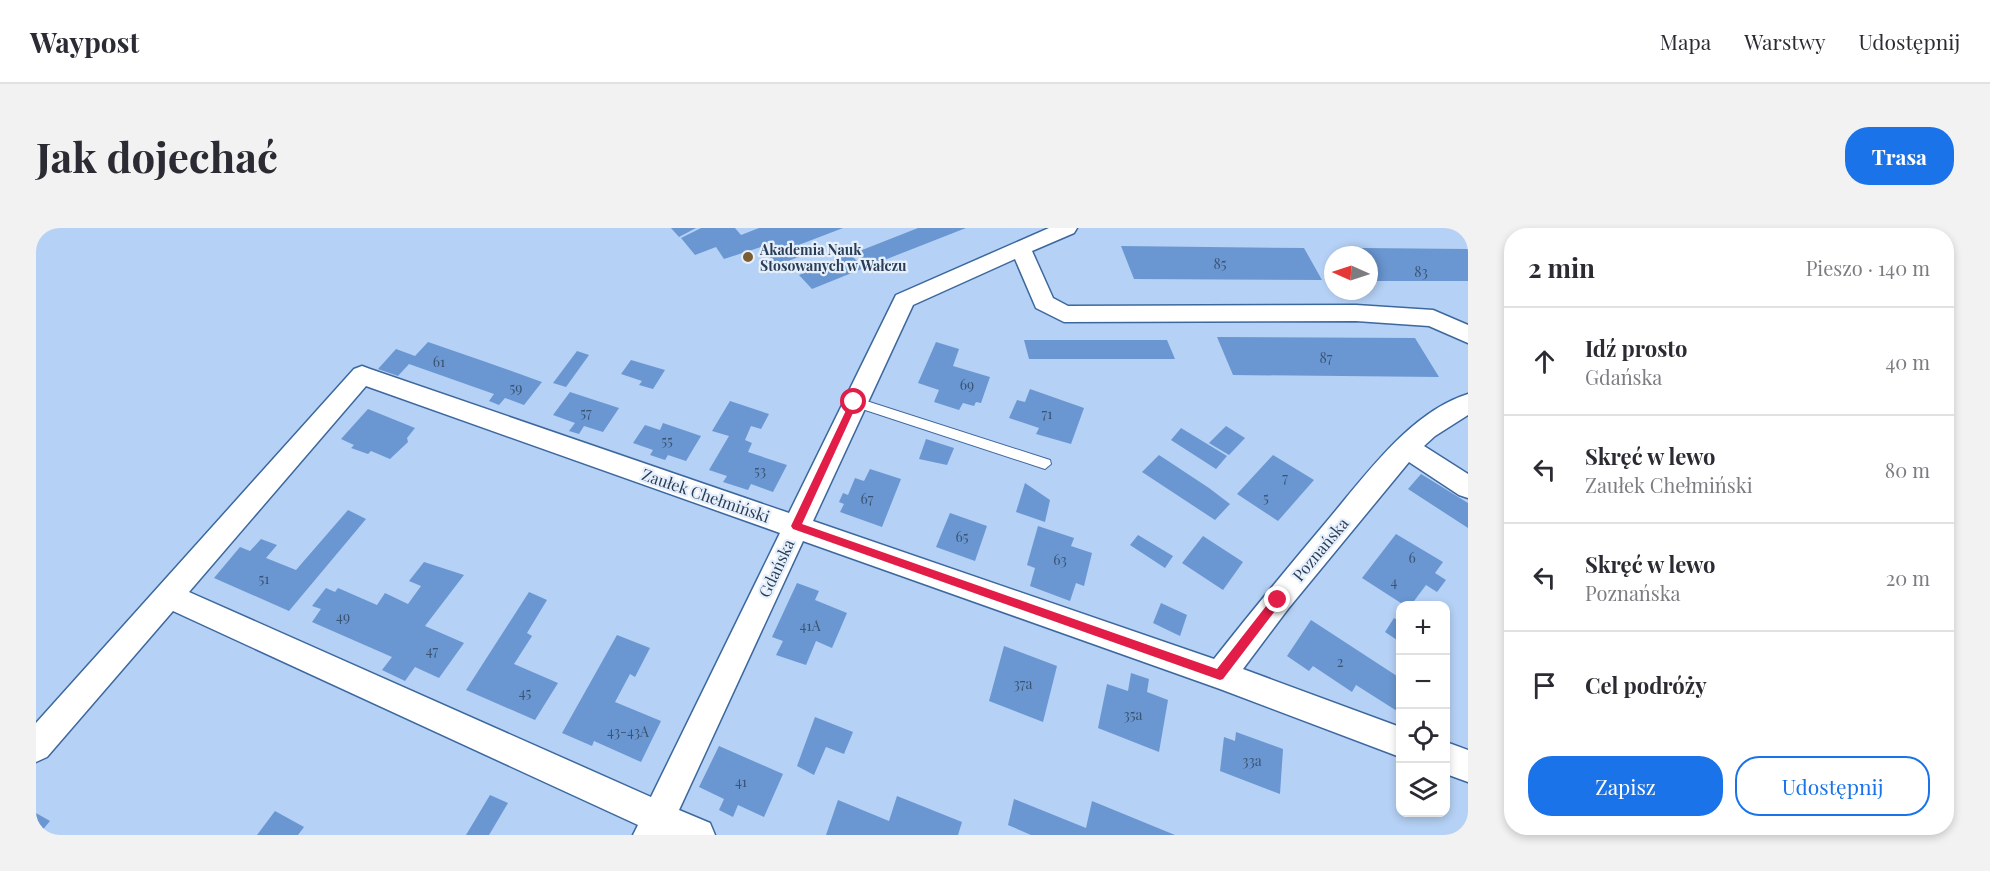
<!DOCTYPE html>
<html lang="pl">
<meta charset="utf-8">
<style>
:root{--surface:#fff;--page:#f2f2f3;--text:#2b2b33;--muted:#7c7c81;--line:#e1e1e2;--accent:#1a73e8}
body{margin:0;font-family:"Playfair Display",serif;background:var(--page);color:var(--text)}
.controls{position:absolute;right:18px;bottom:18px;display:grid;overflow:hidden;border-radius:12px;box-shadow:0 3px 9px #0003}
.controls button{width:54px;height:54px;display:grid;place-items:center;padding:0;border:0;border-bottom:2px solid var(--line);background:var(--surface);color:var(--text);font:30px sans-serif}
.compass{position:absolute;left:1288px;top:18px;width:54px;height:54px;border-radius:50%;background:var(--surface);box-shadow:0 3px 9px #0003;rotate:273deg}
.stop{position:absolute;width:18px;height:18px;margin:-14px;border:4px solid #e11d48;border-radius:50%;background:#fff}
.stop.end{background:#e11d48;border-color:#fff;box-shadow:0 2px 6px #0008}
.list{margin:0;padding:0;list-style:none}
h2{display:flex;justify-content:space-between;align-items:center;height:78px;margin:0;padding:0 24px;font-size:26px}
h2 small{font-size:20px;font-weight:400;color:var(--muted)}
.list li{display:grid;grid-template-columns:39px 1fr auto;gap:18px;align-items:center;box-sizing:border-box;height:108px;padding:0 24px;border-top:2px solid var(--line)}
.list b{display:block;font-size:22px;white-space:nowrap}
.list p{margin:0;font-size:20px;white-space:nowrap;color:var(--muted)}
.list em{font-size:20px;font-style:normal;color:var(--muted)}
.actions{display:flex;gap:12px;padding:18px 24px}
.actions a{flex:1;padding:14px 0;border:2px solid var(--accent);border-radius:24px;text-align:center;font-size:21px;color:var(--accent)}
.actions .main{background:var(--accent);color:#fff}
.icon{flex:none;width:33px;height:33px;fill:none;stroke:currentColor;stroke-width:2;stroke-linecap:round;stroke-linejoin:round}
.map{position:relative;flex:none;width:1432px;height:607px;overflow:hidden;border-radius:24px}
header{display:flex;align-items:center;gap:36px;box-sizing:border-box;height:84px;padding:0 30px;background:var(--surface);border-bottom:2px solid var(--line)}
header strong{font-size:28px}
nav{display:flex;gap:33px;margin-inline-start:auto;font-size:21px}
.intro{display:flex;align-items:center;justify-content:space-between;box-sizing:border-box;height:144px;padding:0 36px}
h1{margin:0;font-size:42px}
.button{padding:15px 27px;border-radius:24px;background:var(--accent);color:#fff;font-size:21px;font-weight:700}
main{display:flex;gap:36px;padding:0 36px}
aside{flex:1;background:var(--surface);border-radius:24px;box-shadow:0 3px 9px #0003}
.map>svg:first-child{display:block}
</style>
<header>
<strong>Waypost</strong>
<nav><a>Mapa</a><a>Warstwy</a><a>Udostępnij</a></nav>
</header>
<div class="intro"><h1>Jak dojechać</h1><a class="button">Trasa</a></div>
<main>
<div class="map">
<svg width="1432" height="607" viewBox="0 0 1432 607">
<rect width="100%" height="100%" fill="#b5d1f5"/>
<path fill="#6a97d1" d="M635,0H660L643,9Z
M665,0H699L705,7L723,0H807L760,18L768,27L741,37L725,19L688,31L680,19L659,27L645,10Z
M882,0H930L833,38L821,24Z
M1085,18L1268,20L1286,52L1098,51Z
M1325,20L1432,21V53H1333V27H1329Z
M814,26L828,40L776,61L763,47Z
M1181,109L1379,110L1403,149L1197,147Z
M988,112H1131L1139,131H993Z
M392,114L450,134L506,154L488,177L469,170L463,177L453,173L458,166L373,136L362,148L342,141L360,121L379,128Z
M900,114L923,121L917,138L954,149L945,175L940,174L938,178L927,175L923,182L898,174L903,162L882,155Z
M541,123L553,127L530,159L517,155Z
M595,132L629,142L617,161L603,157L606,153L585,146Z
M994,161L1048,180L1035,216L1000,206L1003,200L973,190L981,172L989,174Z
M534,164L583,180L567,204L548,198L543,206L533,203L539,195L517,187Z
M694,173L733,186L725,201L715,198L709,212L716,215L712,224L751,237L737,264L715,256L712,262L687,254L691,248L673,242L693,208L676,203Z
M332,181L379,200L371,210L372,214L354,231L335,223L332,226L315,220L318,217L305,211Z
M627,195L665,208L650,233L632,227L629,232L614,227L617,222L597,215L609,197L624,202Z
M1190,198L1209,210L1193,227L1173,215Z
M1145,200L1191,228L1180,241L1135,212Z
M890,211L918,220L911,237L883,231Z
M1123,227L1173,260L1194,276L1179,292L1106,244Z
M1237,227L1278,252L1242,293L1201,266Z
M834,241L865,251L846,299L804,284L808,276L803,274L807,265L812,267L819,250L828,253Z
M1385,246L1432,275V300L1372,261Z
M989,255L1014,272L1009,294L980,284Z
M312,282L330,291L253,383L178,350L204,319L214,323L225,311L241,317L230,330L260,342Z
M914,285L951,298L939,333L900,319Z
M1002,298L1038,310L1035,318L1056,325L1048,358L1040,355L1034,373L994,358L999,340L991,337Z
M1360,306L1407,334L1399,345L1410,352L1401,364L1390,357L1375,377H1368L1326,350Z
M1102,307L1137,328L1129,340L1094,317Z
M1167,308L1207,334L1187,362L1146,335Z
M388,334L428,347L389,398L428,415L403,450L379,439L369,453L346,442L356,429L276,394L285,381L276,378L290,360L299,364L302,360L341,377L349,365L372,376L385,358L373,353Z
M761,355L783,363L779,372L811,385L796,420L780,413L770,437L740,427L747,413L736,409Z
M493,364L511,372L491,405L496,408L478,436L522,455L499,492L430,462Z
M1125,375L1151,387L1144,408L1117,395Z
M1358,390L1364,394V414L1349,404Z
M1275,392L1364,450V478L1361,483L1320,457L1316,464L1277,438L1273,443L1251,428Z
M581,407L614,420L599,449L594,446L579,474L625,493L605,534L558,513L556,518L526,505Z
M968,418L1021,438L1007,494L953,473Z
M1095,445L1113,451L1111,464L1132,472L1123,524L1062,500L1071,456L1092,463Z
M779,489L817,504L808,526L790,519L778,547L761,538Z
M1200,504L1247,521L1244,566L1184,543L1188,509L1199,513Z
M683,518L747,546L728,589L702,577L697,589L683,582L688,571L663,559Z
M454,567L472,575L453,607H430Z
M861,568L926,594L922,607H790L802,572L853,593Z
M978,571L1050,600L1056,573L1139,607H995L972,597Z
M239,583L268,599L262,607H221Z
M0,585L14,593L4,605L7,607H0Z"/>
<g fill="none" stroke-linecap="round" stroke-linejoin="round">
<defs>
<path id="lane" d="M818,169L1014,232L1015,236L1009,241L814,177L812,174Z"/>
<path id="street" d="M1013,0H1041L1038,5L996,23L1017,70L1032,78L1320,77L1397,82L1432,97V115L1393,98L1320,93L1028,94L1000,80L979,31L877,77L777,293L1178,431C1215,384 1253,338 1291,293C1329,248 1374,184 1432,166V187L1399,208L1388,218L1432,246V270L1423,267L1373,234L1252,381L1207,441L1364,499V529L1184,461L767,313L643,582L674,595L679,607H597L602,597L137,383L11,529L0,534V495L318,141L326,138L334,141L753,285L860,67ZM330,158L744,305L615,569L153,364Z
M1410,514L1432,522V554L1410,546Z"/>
</defs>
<use href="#lane" stroke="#3c689e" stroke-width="2"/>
<use href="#street" stroke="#3c689e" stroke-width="3"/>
<use href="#lane" fill="#fff" fill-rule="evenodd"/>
<use href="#street" fill="#fff" fill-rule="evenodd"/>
</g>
<path fill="#e11d48" d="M818,171L822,174L766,296L1181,441L1238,368H1245V375L1187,451L1184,452L757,301L755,298L814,174Z"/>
<circle fill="#7c5d32" stroke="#e6f0fd" stroke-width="2" cx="712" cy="29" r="6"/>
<g text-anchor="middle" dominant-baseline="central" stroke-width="4.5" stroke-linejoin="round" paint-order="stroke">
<g font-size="14" font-weight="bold" fill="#2a3d55" stroke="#e6f0fd" text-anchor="start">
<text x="724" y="21">Akademia Nauk<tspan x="724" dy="16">Stosowanych w Wałczu</tspan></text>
</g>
<g font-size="14" fill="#3a5474">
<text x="1184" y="35">85</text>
<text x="1385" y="43">83</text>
<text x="1290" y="129">87</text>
<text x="403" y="133">61</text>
<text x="931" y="156">69</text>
<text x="480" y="159">59</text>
<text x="550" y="184">57</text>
<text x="1011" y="185">71</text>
<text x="631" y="212">55</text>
<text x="724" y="242">53</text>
<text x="1249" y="249">7</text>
<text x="1230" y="269">5</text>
<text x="831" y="270">67</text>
<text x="926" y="308">65</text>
<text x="1376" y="329">6</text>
<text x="1024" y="331">63</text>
<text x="228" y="350">51</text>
<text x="1358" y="353">4</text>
<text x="307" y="388">49</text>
<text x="774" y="397">41A</text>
<text x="396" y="422">47</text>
<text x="1304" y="433">2</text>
<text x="987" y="455">37a</text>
<text x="489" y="464">45</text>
<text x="1097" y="486">35a</text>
<text x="592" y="503">43-43A</text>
<text x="1216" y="532">33a</text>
<text x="705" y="553">41</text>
</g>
<g font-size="16" fill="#2a3d55" stroke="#e6f0fd">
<text transform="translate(670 267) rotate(19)">Zaułek Chełmiński</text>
<text transform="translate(1284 321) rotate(-50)">Poznańska</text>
<text transform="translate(740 340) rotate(-65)">Gdańska</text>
</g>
</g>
</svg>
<div class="controls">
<button>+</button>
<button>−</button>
<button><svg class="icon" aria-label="locate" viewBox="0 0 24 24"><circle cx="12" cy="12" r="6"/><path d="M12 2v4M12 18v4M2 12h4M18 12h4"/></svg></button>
<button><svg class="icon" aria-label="layers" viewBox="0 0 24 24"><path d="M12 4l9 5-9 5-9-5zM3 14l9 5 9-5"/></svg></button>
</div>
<svg class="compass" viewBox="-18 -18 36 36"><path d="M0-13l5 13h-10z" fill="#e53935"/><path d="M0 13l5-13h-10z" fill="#7c7c81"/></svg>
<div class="stop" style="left:818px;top:174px"></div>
<div class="stop end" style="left:1242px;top:372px"></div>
</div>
<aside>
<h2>2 min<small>Pieszo · 140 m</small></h2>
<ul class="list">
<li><svg class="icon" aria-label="ahead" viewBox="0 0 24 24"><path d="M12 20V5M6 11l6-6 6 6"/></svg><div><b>Idź prosto</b><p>Gdańska</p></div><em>40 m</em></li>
<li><svg class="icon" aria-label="left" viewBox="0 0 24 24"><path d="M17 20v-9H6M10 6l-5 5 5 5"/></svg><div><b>Skręć w lewo</b><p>Zaułek Chełmiński</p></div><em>80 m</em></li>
<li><svg class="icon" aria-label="left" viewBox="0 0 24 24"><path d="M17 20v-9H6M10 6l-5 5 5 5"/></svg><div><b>Skręć w lewo</b><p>Poznańska</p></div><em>20 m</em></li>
<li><svg class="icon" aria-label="arrive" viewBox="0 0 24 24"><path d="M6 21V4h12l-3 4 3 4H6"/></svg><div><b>Cel podróży</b></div></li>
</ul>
<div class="actions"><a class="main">Zapisz</a><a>Udostępnij</a></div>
</aside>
</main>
